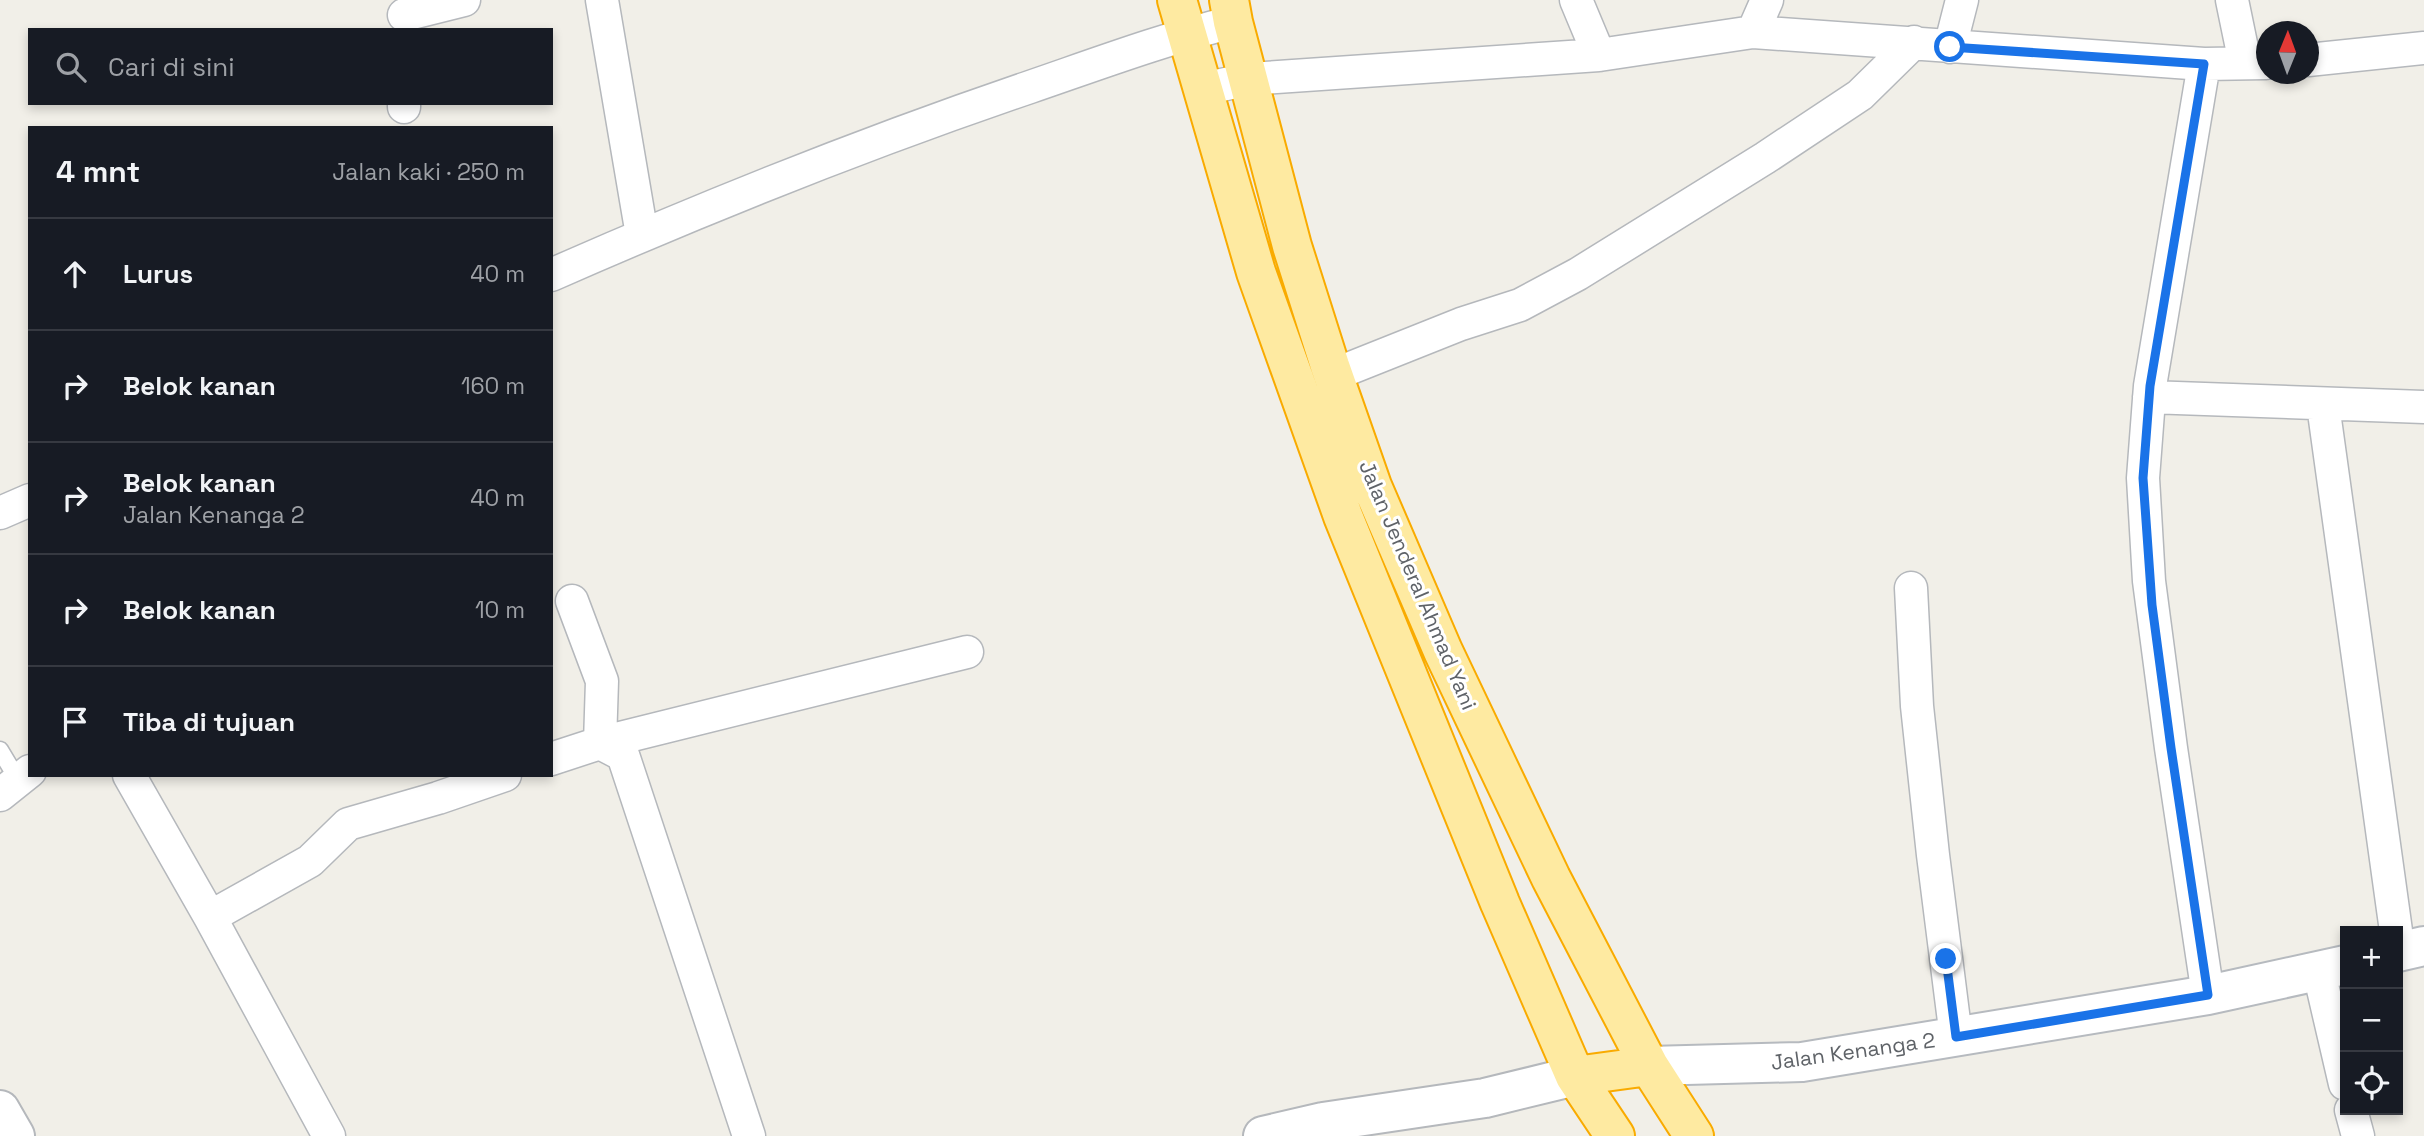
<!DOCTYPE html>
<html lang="id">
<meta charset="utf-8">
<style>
:root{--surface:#171b24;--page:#20242c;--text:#f1f3f6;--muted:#9ea1a6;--line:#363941}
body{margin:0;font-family:"Space Grotesk",sans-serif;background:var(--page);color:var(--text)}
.controls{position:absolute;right:21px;bottom:21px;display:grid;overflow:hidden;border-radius:0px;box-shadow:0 4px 10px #0003}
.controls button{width:63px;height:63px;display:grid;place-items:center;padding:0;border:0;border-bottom:2px solid var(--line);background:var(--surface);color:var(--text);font:35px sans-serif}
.compass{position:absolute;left:2256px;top:21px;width:63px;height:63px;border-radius:50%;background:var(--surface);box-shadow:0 4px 10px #0003;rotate:1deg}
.stop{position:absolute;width:21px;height:21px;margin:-16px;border:5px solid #1a73e8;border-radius:50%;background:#fff}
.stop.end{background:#1a73e8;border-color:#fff;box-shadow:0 2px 7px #0008}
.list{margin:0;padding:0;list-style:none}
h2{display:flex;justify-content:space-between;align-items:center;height:91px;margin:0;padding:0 28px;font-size:30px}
h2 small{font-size:23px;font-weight:400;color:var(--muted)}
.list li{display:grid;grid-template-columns:46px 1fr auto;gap:21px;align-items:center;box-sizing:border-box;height:112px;padding:0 28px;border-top:2px solid var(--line)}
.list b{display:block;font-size:26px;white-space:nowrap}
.list p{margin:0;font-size:23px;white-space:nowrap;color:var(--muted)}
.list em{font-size:23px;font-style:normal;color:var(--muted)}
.icon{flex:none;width:38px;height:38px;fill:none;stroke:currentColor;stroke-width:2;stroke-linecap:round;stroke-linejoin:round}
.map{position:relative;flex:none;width:2424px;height:1136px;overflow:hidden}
.search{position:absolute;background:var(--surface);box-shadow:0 4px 10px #0003;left:28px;top:28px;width:525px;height:77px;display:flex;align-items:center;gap:18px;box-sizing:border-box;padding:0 24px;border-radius:0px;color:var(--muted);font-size:26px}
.panel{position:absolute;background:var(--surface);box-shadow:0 4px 10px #0003;left:28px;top:126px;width:525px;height:651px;border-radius:0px}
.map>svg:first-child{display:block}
</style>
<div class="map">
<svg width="2424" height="1136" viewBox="0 0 2424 1136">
<rect width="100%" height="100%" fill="#f1efe8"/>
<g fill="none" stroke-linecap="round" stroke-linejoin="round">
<defs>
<path id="service" d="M0,750L18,780"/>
<path id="minor" d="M602,0L642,235
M1576,0L1599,55
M2232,0L2245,63
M404,15L464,0
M1753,32L1767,0
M1950,47L1962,0
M2308,60L2424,48
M2204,64L2150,386L2143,478L2149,581L2171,748L2208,995
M1203,89L1249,79L1599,55L1753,32L2204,64L2266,63
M404,103V107
M551,275C708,206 868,142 1030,87C1097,64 1164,39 1233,22
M1333,375L1461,324L1520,305L1578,274L1765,158L1860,95L1914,42
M2149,397L2424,407
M2323,405L2396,931
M0,513L30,500
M1911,588L1917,706L1933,855L1956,1037
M551,759L600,743L602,681L572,601
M129,775L210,917L329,1136
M0,795L30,771
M210,917L310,861L348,824L438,798L505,775
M2319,972L2345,1084
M2351,1110L2358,1136
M749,1136L623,755L600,743L967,652"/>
<path id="tertiary" d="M0,1110L15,1136
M1263,1136L1323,1122L1485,1098L1575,1076"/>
<path id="secondary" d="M2398,952L2424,946
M1649,1066L1802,1062L2208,995L2345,965"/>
<path id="trunk" d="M1177,0L1256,272L1343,516L1500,903L1575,1076L1615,1136
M1229,0L1233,22L1292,246L1330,366L1372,486L1443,651L1551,878L1649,1066L1694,1136
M1575,1076L1649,1066"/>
</defs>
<use href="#service" stroke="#b5b8bc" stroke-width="19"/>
<use href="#minor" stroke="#b5b8bc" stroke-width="35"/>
<use href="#tertiary" stroke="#b5b8bc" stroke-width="42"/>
<use href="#secondary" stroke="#b6babf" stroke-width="42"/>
<use href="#trunk" stroke="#f9ab00" stroke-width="42"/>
<use href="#service" stroke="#fff" stroke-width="16"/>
<use href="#minor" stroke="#fff" stroke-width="32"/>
<use href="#tertiary" stroke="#fff" stroke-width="38"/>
<use href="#secondary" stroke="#fff" stroke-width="38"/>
<use href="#trunk" stroke="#feeaa1" stroke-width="38"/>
</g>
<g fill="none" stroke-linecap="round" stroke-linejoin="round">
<path stroke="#1a73e8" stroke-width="9" d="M1946,959L1956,1037L2208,995L2171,748L2152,605L2143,478L2150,386L2204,64L1950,47"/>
</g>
<g text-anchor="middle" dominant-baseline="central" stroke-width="6" stroke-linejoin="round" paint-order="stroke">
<g font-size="21" fill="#5f6368" stroke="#fff">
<text transform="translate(1418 585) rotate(67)">Jalan Jenderal Ahmad Yani</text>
<text transform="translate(1853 1051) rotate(-8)">Jalan Kenanga 2</text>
</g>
</g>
</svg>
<div class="controls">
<button>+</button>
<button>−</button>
<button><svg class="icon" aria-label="locate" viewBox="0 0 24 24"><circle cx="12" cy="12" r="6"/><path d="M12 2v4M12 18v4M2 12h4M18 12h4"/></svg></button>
</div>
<svg class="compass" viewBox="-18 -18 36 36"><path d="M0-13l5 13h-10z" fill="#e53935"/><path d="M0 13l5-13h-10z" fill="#9ea1a6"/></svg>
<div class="stop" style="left:1950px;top:47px"></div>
<div class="stop end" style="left:1946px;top:959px"></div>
<div class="search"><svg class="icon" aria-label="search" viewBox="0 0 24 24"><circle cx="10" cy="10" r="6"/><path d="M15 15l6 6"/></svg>Cari di sini</div>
<section class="panel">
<h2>4 mnt<small>Jalan kaki · 250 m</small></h2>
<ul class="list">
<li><svg class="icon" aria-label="ahead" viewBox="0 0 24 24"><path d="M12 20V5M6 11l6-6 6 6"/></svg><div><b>Lurus</b></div><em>40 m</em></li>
<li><svg class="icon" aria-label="right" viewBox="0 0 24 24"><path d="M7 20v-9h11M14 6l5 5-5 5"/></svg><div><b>Belok kanan</b></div><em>160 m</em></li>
<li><svg class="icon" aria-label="right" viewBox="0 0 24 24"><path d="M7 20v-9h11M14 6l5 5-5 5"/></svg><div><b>Belok kanan</b><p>Jalan Kenanga 2</p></div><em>40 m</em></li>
<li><svg class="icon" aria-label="right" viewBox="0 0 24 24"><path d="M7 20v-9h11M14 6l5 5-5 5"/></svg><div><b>Belok kanan</b></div><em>10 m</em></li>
<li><svg class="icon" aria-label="arrive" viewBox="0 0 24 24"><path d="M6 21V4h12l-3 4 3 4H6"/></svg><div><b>Tiba di tujuan</b></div></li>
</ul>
</section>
</div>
